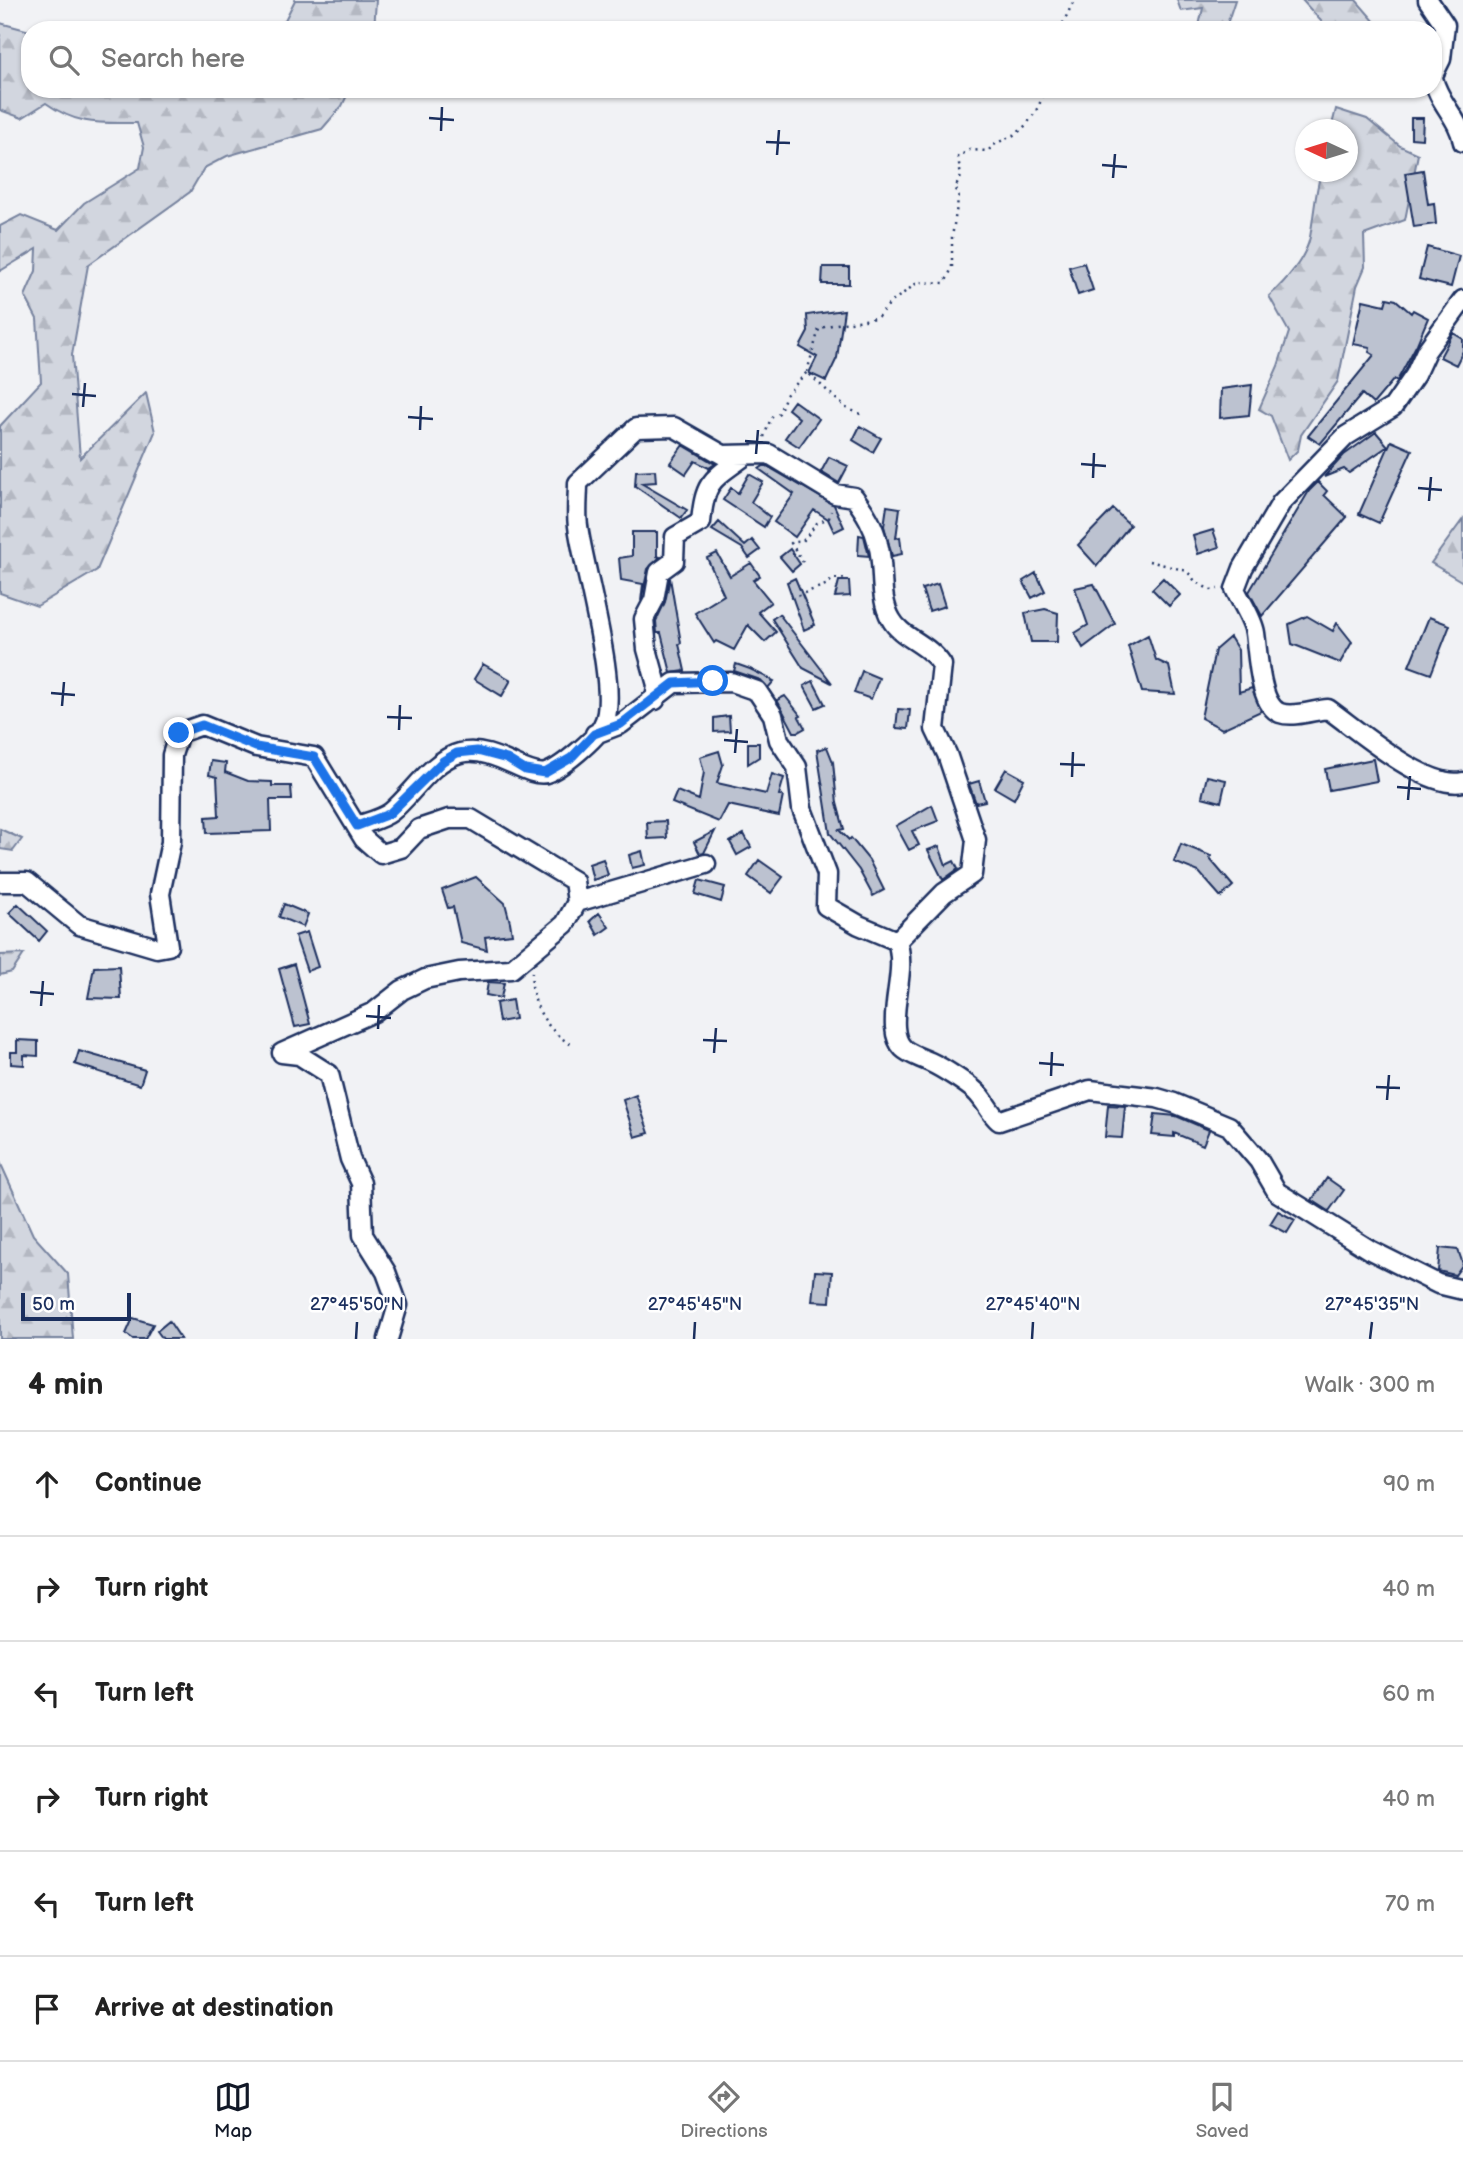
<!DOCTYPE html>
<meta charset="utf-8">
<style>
:root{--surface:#fff;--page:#f6f6f6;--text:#222;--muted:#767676;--line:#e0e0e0;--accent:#111827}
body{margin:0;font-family:"Balsamiq Sans",sans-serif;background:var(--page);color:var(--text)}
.compass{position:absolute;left:1295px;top:119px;width:63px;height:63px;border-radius:50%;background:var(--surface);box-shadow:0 2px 5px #0004;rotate:274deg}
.scale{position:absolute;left:21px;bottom:18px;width:110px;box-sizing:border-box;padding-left:7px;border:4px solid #1b2f5e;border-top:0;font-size:19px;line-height:24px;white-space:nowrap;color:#1b2f5e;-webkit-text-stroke:5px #fff;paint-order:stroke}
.stop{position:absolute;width:21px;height:21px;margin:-16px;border:5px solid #1a73e8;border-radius:50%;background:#fff}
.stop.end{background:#1a73e8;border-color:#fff;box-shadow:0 2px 7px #0008}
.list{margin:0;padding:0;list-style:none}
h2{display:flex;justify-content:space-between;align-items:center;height:91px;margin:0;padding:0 28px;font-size:30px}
h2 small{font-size:23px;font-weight:400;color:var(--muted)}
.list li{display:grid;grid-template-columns:46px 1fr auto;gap:21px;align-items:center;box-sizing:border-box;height:105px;padding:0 28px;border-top:2px solid var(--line)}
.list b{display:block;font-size:26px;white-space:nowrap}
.list em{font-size:23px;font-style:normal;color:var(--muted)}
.icon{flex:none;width:38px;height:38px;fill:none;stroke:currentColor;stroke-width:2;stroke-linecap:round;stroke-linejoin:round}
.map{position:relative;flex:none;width:1463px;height:1339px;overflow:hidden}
.search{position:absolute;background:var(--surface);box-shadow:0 2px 5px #0004;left:21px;right:21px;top:21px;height:77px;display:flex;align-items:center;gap:18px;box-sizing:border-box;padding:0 24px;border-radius:28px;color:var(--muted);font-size:26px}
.sheet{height:721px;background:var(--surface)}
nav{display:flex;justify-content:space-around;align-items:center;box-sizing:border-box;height:98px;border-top:2px solid var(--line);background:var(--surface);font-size:19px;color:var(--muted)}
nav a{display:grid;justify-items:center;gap:4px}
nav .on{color:var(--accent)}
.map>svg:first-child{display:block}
</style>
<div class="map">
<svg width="1463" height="1339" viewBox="0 0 1463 1339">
<defs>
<pattern id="forest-firs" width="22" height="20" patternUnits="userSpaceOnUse" patternTransform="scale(1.75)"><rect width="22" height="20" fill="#d2d6df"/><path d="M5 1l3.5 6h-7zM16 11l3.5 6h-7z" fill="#b4b8c2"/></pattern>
</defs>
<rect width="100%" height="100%" fill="#f1f2f5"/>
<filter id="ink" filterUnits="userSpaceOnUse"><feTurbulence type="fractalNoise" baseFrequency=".0143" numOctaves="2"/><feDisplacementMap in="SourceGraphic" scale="14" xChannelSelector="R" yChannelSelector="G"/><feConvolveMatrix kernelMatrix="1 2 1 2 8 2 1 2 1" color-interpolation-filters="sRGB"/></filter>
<g filter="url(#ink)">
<path fill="url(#forest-firs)" stroke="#76829e" stroke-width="2" d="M295,0H376L374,30H280Z
M1177,0H1235L1225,30H1198L1203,8L1181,11Z
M1302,0H1356L1382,30H1329Z
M0,23L30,31V89H350L342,106L322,129L227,156L204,168L190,192L88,265L72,355L80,458L146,393L155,432L97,570L37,606L0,593V426L41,382L37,319L25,296L36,271L37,249L0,271V226L21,215L58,230L84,203L140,168L144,147L137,123C100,123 78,126 46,103L22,118L0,110Z
M1336,109L1367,119L1400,146L1418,154L1405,220L1364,235L1365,267L1357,286L1338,381L1301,435L1298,450L1288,460L1271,416L1259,409L1278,366L1289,332L1269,296C1285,282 1306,258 1310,237C1314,215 1315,194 1321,172H1348V130L1331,129Z
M1463,519V582L1431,563Z
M0,829L22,839L13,851L0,849Z
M24,954L12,972L0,975V955Z
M0,1162L33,1235L68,1274L73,1339H0Z"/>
<path fill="#bcc2d0" stroke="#1b2f5e" stroke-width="2" d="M1411,118H1423L1422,139L1411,138Z
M1423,170L1428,204L1434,203L1436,224L1414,227L1405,173Z
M1427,247L1459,256L1451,287L1419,279Z
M1084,263L1093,290L1078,295L1069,267Z
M823,267H849V284H822Z
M1387,298L1396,300L1411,313L1413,310L1428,318L1417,344L1397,381L1394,379L1373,404L1362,394L1320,444L1308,436L1374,355L1369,352L1370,347L1353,344L1363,300L1385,305Z
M844,310L837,358L826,381L809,373L817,357L800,347L808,332L807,315Z
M1453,333L1463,339V351L1456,365L1440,357Z
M1252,385L1249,415L1220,418L1221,389Z
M794,401L819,419L799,447L785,438L799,418L788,409Z
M860,426L881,438L873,452L853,440Z
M1376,432L1388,446L1349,473L1344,469L1324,477L1344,455Z
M1391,441L1412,450L1379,523L1359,514Z
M683,445L715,464L709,468L695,461L686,474L670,463Z
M829,457L848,466L839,483L821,472Z
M765,465L834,505L844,527L834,532L828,519L814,510L795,537L774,522L794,494L759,469Z
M655,470L656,482L641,483L687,510L681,518L635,486L636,471Z
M749,474L763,482L751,502L770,517L764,527L723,500L731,488L738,493Z
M1318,482L1327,491L1324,495L1347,517L1262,616L1249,592L1309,491Z
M887,506L900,508L896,538L900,537L902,554L892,556L884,526Z
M1113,509L1130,525L1097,566L1078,545Z
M719,522L745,546L752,540L760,550L749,558L742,548L712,530Z
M1213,530L1219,547L1198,554L1193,536Z
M632,532H657V556L660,557L648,569L641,601L643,584L621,580L619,558L632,556Z
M859,535L864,536L869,556L858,555Z
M790,549L800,564L792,571L780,557Z
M717,553L730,576L751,563L760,576L753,580L771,602L758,612L776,632L765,642L748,625L734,650L716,641L714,643L695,613L724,595L707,558Z
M1036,573L1045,591L1032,598L1023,581Z
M670,578L681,643L679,644L685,671L671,673L661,633H657L656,621L665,602Z
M795,578L815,625L804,630L787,582Z
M1163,578L1180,595L1169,606L1152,589Z
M839,581H849L850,596L835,597Z
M938,584L945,606L929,611L922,589Z
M1094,584L1115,624L1083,648L1075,633L1088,625L1075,588Z
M1045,609L1058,613L1057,642H1031L1025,613Z
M779,614L832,683L803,668L772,619Z
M1307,616L1333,631L1337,623L1352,642L1340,663L1292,644L1289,624Z
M1429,617L1450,625L1431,674L1409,666Z
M1148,635L1156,660L1169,666L1175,694L1142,692L1128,646Z
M1230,637L1238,650L1239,692L1252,688L1261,711L1222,729L1201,718L1215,650Z
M483,664L511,680L502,696L474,679Z
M736,664L750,669L774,681L768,688L761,680L734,671Z
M862,671L879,678L871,699L854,693Z
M813,681L825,704L816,708L804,686Z
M785,696L801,716L799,717L805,728L798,732H794L777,700Z
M898,709L910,710L908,729L896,728Z
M729,716L730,731L714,732V718Z
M748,743H759V757L748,764Z
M827,747L833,762L837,803L844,829L839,830L849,840L851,838L869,860L884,890L873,896L859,870L830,833L817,750Z
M719,751L723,765L717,783L766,794L772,774L784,778L779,795L783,796L779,816L728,805L719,822L672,803L677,791L699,800L704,772L700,757Z
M1373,759L1377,781L1329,790L1325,769Z
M211,761L226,763L225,772L248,781L272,782V786H291L292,800H270L271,831L207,833L206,817L219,816L217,777L209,775Z
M1006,769L1024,779L1014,799L995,788Z
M1207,776L1226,780L1221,802L1202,797Z
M979,781L985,801L976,803L969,784Z
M932,805L938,821L912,831L919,845L909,850L896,826Z
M666,821L667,838L648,839L647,822Z
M715,831L704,853L700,854L694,842Z
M744,834L751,847L737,855L730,842Z
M1181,844L1211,856L1210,859L1233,886L1221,897L1199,872L1174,862Z
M939,846L946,865L954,861L958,869L943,880L928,850Z
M642,851L645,865L632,868L629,855Z
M603,859L608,875L593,880L589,864Z
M759,860L783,877L771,893L748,876Z
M476,877L505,903L510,922L512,934L485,937L487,950L461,943L453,907L448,908L442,890Z
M699,880L725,887L721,902L695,894Z
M18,904L47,931L39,941L9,913Z
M284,904L308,914L303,927L279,917Z
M599,913L609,927L598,935L590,921Z
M307,932L318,967L307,971L295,936Z
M294,964L310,1024L295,1027L279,969Z
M119,966L121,999L88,998L94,967Z
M488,982L504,983L501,998L486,995Z
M512,1000L515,1019L499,1022L496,1003Z
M17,1040L38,1041V1056L24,1055V1065L11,1064V1052H17Z
M79,1051L145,1070L140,1085L75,1064Z
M636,1095L649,1133L635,1137L623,1100Z
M1108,1105L1125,1106L1122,1138L1105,1137Z
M1155,1114L1176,1116L1209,1130L1203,1145L1174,1133V1137L1152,1135Z
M1327,1178L1344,1190L1329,1211L1312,1200Z
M1278,1211L1295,1220L1287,1233L1270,1224Z
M1440,1248L1458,1250L1463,1264L1455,1275L1438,1271Z
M815,1271L832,1272L830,1302L812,1301Z
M133,1318L153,1324L145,1339H133L126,1334Z
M169,1321L181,1339H163L157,1331Z"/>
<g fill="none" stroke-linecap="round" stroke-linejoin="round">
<defs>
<path id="street" d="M1428,0L1445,25L1441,59L1433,75
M1433,78C1438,102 1459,118 1463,142
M1463,300L1426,351L1415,375L1393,407L1346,436L1281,503L1243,568L1235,589C1241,602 1253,619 1255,633C1258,653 1259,705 1280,713C1294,718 1314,710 1328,709C1359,731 1426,790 1463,782
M655,700L657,685L647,649L644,619L654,600L659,572L674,561L675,537L701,522C705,482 710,481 742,458
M595,734L621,724L674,683L731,682L757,691L773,715L779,740L797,767L802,809L827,874L826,906L859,925L897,941C906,968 893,998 895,1027C897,1053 911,1053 930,1062C941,1067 972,1086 979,1095C987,1104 990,1113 999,1121L1090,1090L1157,1098L1174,1103L1229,1126L1259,1161L1277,1192L1370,1250L1438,1284L1463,1290
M357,826C368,822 382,819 391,812C412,795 432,760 460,753C494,745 526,778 546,773C560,769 597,738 603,725C621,693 583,567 578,526C576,512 578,497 578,483L636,428L674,427L723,455L769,454L835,494L854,497C865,512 874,526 878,544C885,568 878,596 891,619C901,638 928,643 942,665L935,729L947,754L976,840L972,874L944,893L897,941
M0,882H27L79,925L157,948L168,946L160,894L171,842L172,755L179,733L202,725L256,747L314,757L364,839L381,854L401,848L419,829L449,819H471L574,881L577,902L565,924L511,969L459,972L425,979L402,990L374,1012L282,1053L299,1055L329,1074L350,1159L361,1183L363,1235L386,1272L398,1305L388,1339
M577,902L706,864"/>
</defs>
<use href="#street" stroke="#1b2f5e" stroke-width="23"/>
<path stroke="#1b2f5e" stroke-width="2.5" stroke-dasharray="2 5" stroke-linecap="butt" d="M1060,30L1074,0
M807,372L819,329C839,321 858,323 878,317C888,302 904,294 918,282L945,283L952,268V237L959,194L955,188L961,177L958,157L969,150L988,151C996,141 1006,140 1017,133C1030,124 1041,104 1045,89
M764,437L771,418L779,413L786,395L807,372L846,408L863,415
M1149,561L1187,571L1195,581L1210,590L1218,589
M803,562L791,543L803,541L817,523L829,518L831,511
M791,598L828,584L832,579L849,578
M532,972C529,1001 546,1031 572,1045"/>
<use href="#street" stroke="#fff" stroke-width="18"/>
</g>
</g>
<g fill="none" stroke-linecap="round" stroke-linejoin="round" filter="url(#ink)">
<path stroke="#1a73e8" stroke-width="9" d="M179,733L202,725L256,747L314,757L357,826L389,814L443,761L457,753L477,751L507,759L525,770L545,773L571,758L594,734L621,724L674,683L713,681"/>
</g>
<path fill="none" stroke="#1b2f5e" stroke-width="2.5" d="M429,118L454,120M441,131L442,107M766,142L790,143M777,155L779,130M1102,165L1127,167M1113,178L1115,154M72,394L96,396M83,407L85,383M408,417L433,419M420,430L421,406M745,441L769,443M756,454L758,430M1081,464L1106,466M1093,478L1094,453M1418,488L1442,490M1429,501L1431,477M51,693L75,695M62,706L64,682M387,717L412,718M399,730L400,705M724,740L748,742M735,753L737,729M1060,764L1085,765M1072,777L1073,752M1397,787L1421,789M1408,800L1410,776M30,992L54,994M41,1006L43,981M366,1016L391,1018M378,1029L379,1005M703,1040L727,1041M714,1053L716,1028M1039,1063L1064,1065M1051,1076L1052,1052M1376,1087L1400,1088M1387,1100L1389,1075M356,1339L357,1322M694,1339L695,1322M1032,1339L1033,1322M1370,1339L1372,1322"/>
<g font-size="18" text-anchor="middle" fill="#1b2f5e" stroke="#fff" stroke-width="5" stroke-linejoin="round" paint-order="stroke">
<text x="357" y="1310">27°45'50"N</text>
<text x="695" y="1310">27°45'45"N</text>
<text x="1033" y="1310">27°45'40"N</text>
<text x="1372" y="1310">27°45'35"N</text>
</g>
</svg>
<svg class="compass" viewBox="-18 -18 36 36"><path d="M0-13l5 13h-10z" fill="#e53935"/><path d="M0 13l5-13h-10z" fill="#767676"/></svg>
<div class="scale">50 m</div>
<div class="stop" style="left:713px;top:681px"></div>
<div class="stop end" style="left:179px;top:733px"></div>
<div class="search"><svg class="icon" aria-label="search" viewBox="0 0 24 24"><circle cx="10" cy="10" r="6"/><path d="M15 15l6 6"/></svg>Search here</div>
</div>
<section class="sheet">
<h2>4 min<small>Walk · 300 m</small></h2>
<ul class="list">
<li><svg class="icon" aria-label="ahead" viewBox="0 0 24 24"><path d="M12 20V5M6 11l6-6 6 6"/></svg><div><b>Continue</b></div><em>90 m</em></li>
<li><svg class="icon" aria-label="right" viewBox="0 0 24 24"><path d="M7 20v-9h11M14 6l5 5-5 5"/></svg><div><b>Turn right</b></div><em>40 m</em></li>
<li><svg class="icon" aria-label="left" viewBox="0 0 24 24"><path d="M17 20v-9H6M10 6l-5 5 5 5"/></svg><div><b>Turn left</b></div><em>60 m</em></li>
<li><svg class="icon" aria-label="right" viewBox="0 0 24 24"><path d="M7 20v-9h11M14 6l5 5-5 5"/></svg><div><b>Turn right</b></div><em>40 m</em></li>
<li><svg class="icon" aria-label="left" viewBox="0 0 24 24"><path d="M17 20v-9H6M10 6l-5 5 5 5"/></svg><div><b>Turn left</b></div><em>70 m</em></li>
<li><svg class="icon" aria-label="arrive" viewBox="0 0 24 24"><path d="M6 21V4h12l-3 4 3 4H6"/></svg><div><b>Arrive at destination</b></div></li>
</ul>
</section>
<nav>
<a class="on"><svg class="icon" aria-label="map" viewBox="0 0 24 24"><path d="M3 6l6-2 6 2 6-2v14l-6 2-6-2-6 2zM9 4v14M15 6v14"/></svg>Map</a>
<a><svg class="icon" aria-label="directions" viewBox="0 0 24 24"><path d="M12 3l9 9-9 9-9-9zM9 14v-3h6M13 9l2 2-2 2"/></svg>Directions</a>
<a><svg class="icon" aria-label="saved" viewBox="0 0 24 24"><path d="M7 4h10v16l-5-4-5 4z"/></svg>Saved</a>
</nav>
